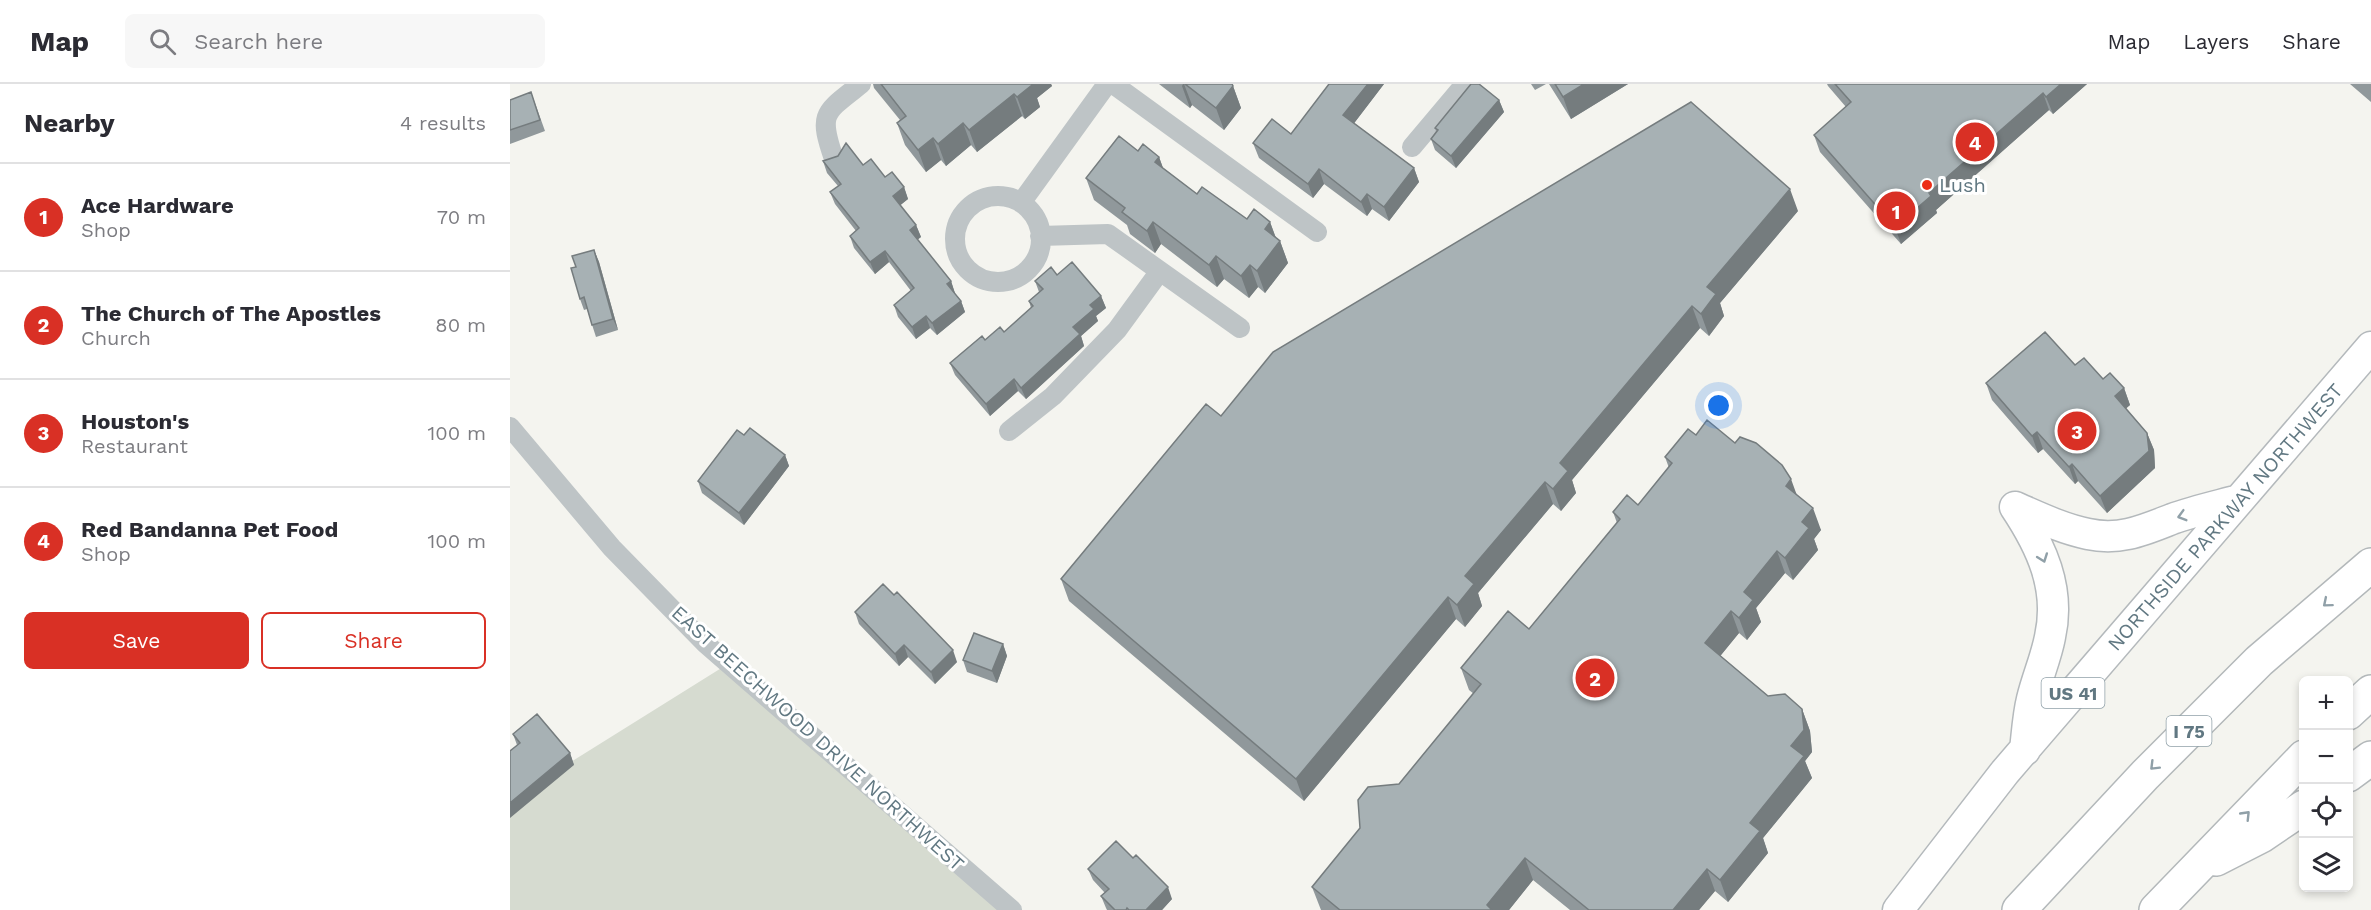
<!DOCTYPE html>
<meta charset="utf-8">
<style>
:root{--surface:#fff;--page:#f7f7f7;--text:#2b2b33;--muted:#7c7c81;--line:#e1e1e2;--accent:#d93025}
body{margin:0;font-family:"Work Sans",sans-serif;background:var(--page);color:var(--text)}
.controls{position:absolute;right:18px;bottom:18px;display:grid;overflow:hidden;border-radius:9px;box-shadow:0 3px 9px #0003}
.controls button{width:54px;height:54px;display:grid;place-items:center;padding:0;border:0;border-bottom:2px solid var(--line);background:var(--surface);color:var(--text);font:30px sans-serif}
.you{position:absolute;left:1209px;top:322px;width:21px;height:21px;margin:-15px;border:4px solid #fff;border-radius:50%;background:#1a73e8;box-shadow:0 0 0 9px #1a73e833}
.badge{display:grid;place-items:center;width:39px;height:39px;border-radius:50%;background:var(--accent);color:#fff;font-size:20px;font-weight:700}
.pin{position:absolute;translate:-50% -50%;border:3px solid #fff;box-shadow:0 2px 6px #0006}
.list{margin:0;padding:0;list-style:none}
h2{display:flex;justify-content:space-between;align-items:center;height:78px;margin:0;padding:0 24px;font-size:26px}
h2 small{font-size:20px;font-weight:400;color:var(--muted)}
.list li{display:grid;grid-template-columns:39px 1fr auto;gap:18px;align-items:center;box-sizing:border-box;height:108px;padding:0 24px;border-top:2px solid var(--line)}
.list b{display:block;font-size:22px;white-space:nowrap}
.list p{margin:0;font-size:20px;white-space:nowrap;color:var(--muted)}
.list em{font-size:20px;font-style:normal;color:var(--muted)}
.actions{display:flex;gap:12px;padding:18px 24px}
.actions a{flex:1;padding:14px 0;border:2px solid var(--accent);border-radius:9px;text-align:center;font-size:21px;color:var(--accent)}
.actions .main{background:var(--accent);color:#fff}
.icon{flex:none;width:33px;height:33px;fill:none;stroke:currentColor;stroke-width:2;stroke-linecap:round;stroke-linejoin:round}
.map{position:relative;flex:none;width:1861px;height:826px;overflow:hidden}
header{display:flex;align-items:center;gap:36px;box-sizing:border-box;height:84px;padding:0 30px;background:var(--surface);border-bottom:2px solid var(--line)}
header strong{font-size:28px}
nav{display:flex;gap:33px;margin-inline-start:auto;font-size:21px}
.search{width:420px;height:54px;background:var(--page);display:flex;align-items:center;gap:15px;box-sizing:border-box;padding:0 21px;border-radius:9px;color:var(--muted);font-size:22px}
main{display:flex}
aside{flex:1;background:var(--surface)}
.map>svg:first-child{display:block}
</style>
<header>
<strong>Map</strong>
<div class="search"><svg class="icon" aria-label="search" viewBox="0 0 24 24"><circle cx="10" cy="10" r="6"/><path d="M15 15l6 6"/></svg>Search here</div>
<nav><a>Map</a><a>Layers</a><a>Share</a></nav>
</header>
<main>
<aside>
<h2>Nearby<small>4 results</small></h2>
<ul class="list">
<li><span class="badge">1</span><div><b>Ace Hardware</b><p>Shop</p></div><em>70 m</em></li>
<li><span class="badge">2</span><div><b>The Church of The Apostles</b><p>Church</p></div><em>80 m</em></li>
<li><span class="badge">3</span><div><b>Houston's</b><p>Restaurant</p></div><em>100 m</em></li>
<li><span class="badge">4</span><div><b>Red Bandanna Pet Food</b><p>Shop</p></div><em>100 m</em></li>
</ul>
<div class="actions"><a class="main">Save</a><a>Share</a></div>
</aside>
<div class="map">
<svg width="1861" height="826" viewBox="0 0 1861 826">
<rect width="100%" height="100%" fill="#f4f4ef"/>
<path fill="#d6dbd0" d="M229,573L411,746L509,826H0V716Z"/>
<g fill="none" stroke-linecap="round" stroke-linejoin="round">
<defs>
<path id="primary" d="M1505,423C1531,462 1551,504 1540,553C1536,574 1527,594 1522,615C1518,631 1517,649 1515,666
M1505,423C1528,433 1553,445 1578,450C1610,457 1634,446 1662,435C1684,427 1707,422 1729,416
M1388,826L1495,688L1861,263"/>
<path id="highway" d="M1838,629L1861,608
M1838,691L1861,674
M1706,775L1751,752L1794,723
M1509,826L1635,691L1749,577L1861,481
M1646,826L1794,673"/>
</defs>
<use href="#primary" stroke="#b4b9bc" stroke-width="33"/>
<use href="#highway" stroke="#b3b8ba" stroke-width="36"/>
<path stroke="#bec4c6" stroke-width="20" d="M603,0L807,148
M902,63L955,0
M324,75C308,29 314,29 351,0
M445 155a43 43 0 1 1 86 0a43 43 0 1 1-86 0Z
M511,119L597,0
M530,152L598,150L730,244
M0,343L102,464L196,560L502,826
M499,347L543,312L607,246L650,187"/>
<use href="#primary" stroke="#fff" stroke-width="30"/>
<use href="#highway" stroke="#fff" stroke-width="33"/>
</g>
<path fill="#90989b" d="M363,0H541L542,2L527,14L530,23L515,35L512,32L467,68L461,61L436,82L431,76L416,88L395,61L387,39L390,36L364,4Z
M649,0H722L723,2L731,24L714,46L682,21L680,24Z
M819,0H874L844,39L904,84L909,98L879,137L862,125L857,132L814,100L803,114L749,74L743,59L781,50Z
M1021,0H1036L1025,6Z
M1039,0H1118L1061,35Z
M1317,0H1577L1543,30L1539,26L1426,126L1427,129L1391,160L1310,68L1304,51L1336,23L1318,2Z
M1840,0H1861V18Z
M21,8L35,47L0,60V16Z
M989,16L994,28L946,84L925,66L921,55L926,47L925,44Z
M628,67L649,73L653,84L687,110L737,135L760,138L766,154L770,157L778,179L755,209L748,203L739,214L714,195L707,203L651,160L645,169L620,150L617,141L584,116L576,94Z
M313,77L353,81L394,103L398,115L390,121L406,141L411,153L407,156L441,197L445,210L451,217L455,228L427,251L420,244L406,255L388,233L384,221L401,207L379,178L365,190L344,164L340,152L346,147L325,120L320,108L328,102L317,89Z
M1288,127L1210,219L1214,232L1199,252L1190,244L1062,396L1066,409L1051,427L1043,420L968,509L972,522L955,543L946,535L794,717L559,517L551,495L711,332Z
M84,166L89,178L108,246L86,253L77,225L74,226L70,215L66,183Z
M547,191L591,212L596,224L586,232L588,237L571,252L574,262L516,315L508,307L480,332L445,291L440,279L494,248L521,224L519,217L529,208L525,197Z
M1565,281L1593,295L1614,304L1620,321L1616,324L1637,349L1644,366L1645,384L1597,429L1568,397L1565,400L1533,365L1528,369L1482,316L1476,299Z
M234,351L275,371L279,382L234,441L192,409L188,397Z
M1186,351L1287,411L1311,446L1304,455L1308,466L1283,496L1275,489L1246,524L1251,538L1237,556L1229,549L1210,572L1258,612L1292,625L1300,647L1302,668L1295,677L1302,694L1253,754L1258,769L1218,818L1205,807L1189,826H1060L1023,796L999,826H811L802,803L889,700L964,610L959,606L951,584L1019,545L1107,439L1103,428L1128,421L1159,384L1155,373Z
M345,528L447,578L425,600L398,573L389,582L349,540Z
M493,560L497,572L487,599L457,588L453,576Z
M3,650L60,669L64,681L7,661Z
M578,785L662,815L652,826H597L596,824L591,812L595,809L583,796Z"/>
<path fill="#757c7e" d="M519,0H541L542,2L527,14L530,23L515,35L507,13Z
M673,0H674L682,21L680,24L672,2Z
M858,0H874L839,46L833,31Z
M1074,0H1118L1061,35L1053,13Z
M1551,0H1577L1543,30L1536,13Z
M723,2L731,24L714,46L706,24Z
M1533,9L1539,26L1426,126L1427,129L1391,160L1385,143L1419,109Z
M504,10L512,32L467,68L459,46Z
M989,16L994,28L946,84L941,72Z
M453,39L461,61L436,82L428,60Z
M423,54L431,76L416,88L408,66Z
M649,73L657,95L645,78Z
M904,84L909,98L879,137L874,123Z
M809,85L814,100L803,114L798,100Z
M394,103L398,115L387,124L383,112Z
M1280,105L1288,127L1210,219L1214,232L1199,252L1191,230L1197,203Z
M857,110L862,125L857,132L851,118Z
M643,138L651,160L645,169L637,147Z
M760,138L768,160L770,157L778,179L755,209L747,187L755,145Z
M406,141L411,153L404,158L400,146Z
M84,166L89,178L108,246L103,235Z
M375,167L379,178L365,190L360,178Z
M706,172L714,195L707,203L699,181Z
M740,181L748,203L739,214L731,192Z
M441,197L445,209L442,212L437,200Z
M591,212L596,224L586,232L588,237L571,252L574,262L516,315L511,304L580,221Z
M451,217L455,228L427,251L422,239Z
M1182,222L1190,244L1062,396L1066,409L1051,427L1043,405L1050,379Z
M416,232L420,244L406,255L402,243Z
M504,295L508,307L480,332L476,320Z
M1614,304L1620,321L1611,329L1605,312Z
M1527,348L1533,365L1528,369L1522,352Z
M1637,349L1644,366L1645,384L1597,429L1590,412Z
M275,371L279,382L234,441L229,429Z
M1562,380L1568,397L1565,400L1559,383Z
M1281,395L1289,417L1276,402Z
M1035,398L1043,420L968,509L972,522L955,543L947,521L955,492Z
M1303,424L1311,446L1304,455L1308,466L1283,496L1275,474L1292,438Z
M1267,467L1275,489L1246,524L1251,538L1237,556L1229,534L1234,508Z
M938,513L946,535L794,717L786,695Z
M1221,527L1229,549L1203,581L1195,559Z
M493,560L497,572L487,599L482,587Z
M394,561L398,573L389,582L385,570Z
M443,566L447,578L425,600L421,588Z
M1292,625L1300,647L1302,668L1295,677L1302,694L1253,754L1258,769L1218,818L1210,796L1281,662Z
M60,669L64,681L0,734V719Z
M1015,774L1023,796L999,826H978L977,821Z
M1197,785L1205,807L1189,826H1163Z
M658,803L662,815L652,826H636Z"/>
<path fill="#a7b1b4" stroke="#757c7e" stroke-width="1.5" d="M371,0H522V1L507,13L504,10L459,46L453,39L428,60L423,54L408,66L387,39L396,32Z
M675,0H722L723,2L706,24Z
M819,0H858L833,31L904,84L874,123L857,110L851,118L809,85L798,100L743,59L762,35L781,50Z
M961,0H969L989,16L941,72L921,55L928,46L925,44Z
M1045,0H1074L1053,13Z
M1325,0H1551L1536,13L1533,9L1419,109L1421,112L1385,143L1304,51L1341,18Z
M21,8L30,36L0,46V16Z
M1181,18L1280,105L1197,203L1206,210L1191,230L1182,222L1050,379L1058,387L1043,405L1035,398L955,492L964,500L947,521L938,513L786,695L551,495L696,320L711,332L763,268Z
M609,52L628,67L633,60L649,73L645,78L687,110L692,103L737,135L744,125L760,138L755,145L770,157L747,187L740,181L731,192L706,172L699,181L643,138L637,147L612,128L615,124L576,94Z
M336,59L353,81L361,75L375,93L382,88L394,103L383,112L406,141L400,146L441,197L437,200L451,217L422,239L416,232L402,243L384,221L404,204L375,167L360,178L340,152L349,144L320,108L331,100L313,77L328,72Z
M84,166L103,235L82,241L74,213L70,215L61,184L66,183L62,172Z
M562,178L591,212L580,221L584,225L563,243L570,250L511,304L504,295L476,320L440,279L472,252L475,256L490,243L494,248L523,222L519,217L533,205L525,197L541,183L547,191Z
M1535,248L1565,281L1574,274L1593,295L1600,289L1614,304L1605,312L1637,349L1639,367L1590,412L1562,380L1559,383L1527,348L1522,352L1476,299Z
M1197,336L1225,359L1230,353L1246,359L1272,381L1281,395L1276,402L1303,424L1292,438L1299,444L1275,474L1267,467L1234,508L1243,516L1229,534L1221,527L1195,559L1258,612L1275,610L1292,625L1294,646L1281,662L1294,672L1240,739L1250,747L1210,796L1197,785L1163,826H1079L1015,774L977,821L982,826H830L802,803L850,744L848,716L858,703L889,700L971,600L951,584L998,527L1019,545L1110,435L1103,428L1117,411L1128,421L1162,379L1155,373L1178,345L1186,351Z
M240,344L275,371L229,429L188,397L227,346L234,351Z
M373,500L384,511L387,508L443,566L421,588L394,561L385,570L345,528Z
M464,549L493,560L482,587L453,576Z
M27,630L60,669L0,719V667L10,659L3,650Z
M606,757L623,774L626,771L658,803L636,826H619L617,824L616,826H605L591,812L599,805L578,785Z"/>
<defs><path id="oneway-chevron" d="M-2-3.5L2.5 0L-2 3.5" fill="none" stroke-width="1.6" stroke-linecap="round" stroke-linejoin="round" transform="scale(1.5)"/></defs>
<g stroke="#90a0a8">
<use href="#oneway-chevron" transform="translate(1672 432) rotate(164)"/>
<use href="#oneway-chevron" transform="translate(1533 474) rotate(70)"/>
<use href="#oneway-chevron" transform="translate(1817 519) rotate(140)"/>
<use href="#oneway-chevron" transform="translate(1644 682) rotate(135)"/>
<use href="#oneway-chevron" transform="translate(1736 731) rotate(-46)"/>
</g>
<circle fill="#ec2d17" stroke="#fff" stroke-width="2" cx="1417" cy="101" r="6"/>
<g text-anchor="middle" dominant-baseline="central" stroke-width="6" stroke-linejoin="round" paint-order="stroke">
<g fill="#fff" stroke="#90a0a8" stroke-width="1.5">
<rect x="1531.5" y="594" width="63" height="30" rx="4.5"/>
<rect x="1656.5" y="632" width="45" height="30" rx="4.5"/>
</g>
<g font-size="18" font-weight="bold" fill="#617882">
<text x="1563" y="609">US 41</text>
<text x="1679" y="647">I 75</text>
</g>
<g font-size="20" fill="#617882" stroke="#fff" text-anchor="start">
<text x="1429" y="101">Lush</text>
</g>
<g font-size="20" fill="#617882" stroke="#fff">
<text transform="translate(1715 433) rotate(-49)">NORTHSIDE PARKWAY NORTHWEST</text>
<text transform="translate(308 654) rotate(42)">EAST BEECHWOOD DRIVE NORTHWEST</text>
</g>
</g>
</svg>
<div class="controls">
<button>+</button>
<button>−</button>
<button><svg class="icon" aria-label="locate" viewBox="0 0 24 24"><circle cx="12" cy="12" r="6"/><path d="M12 2v4M12 18v4M2 12h4M18 12h4"/></svg></button>
<button><svg class="icon" aria-label="layers" viewBox="0 0 24 24"><path d="M12 4l9 5-9 5-9-5zM3 14l9 5 9-5"/></svg></button>
</div>
<div class="you"></div>
<div class="pin badge" style="left:1386px;top:127px">1</div>
<div class="pin badge" style="left:1085px;top:594px">2</div>
<div class="pin badge" style="left:1567px;top:347px">3</div>
<div class="pin badge" style="left:1465px;top:58px">4</div>
</div>
</main>
